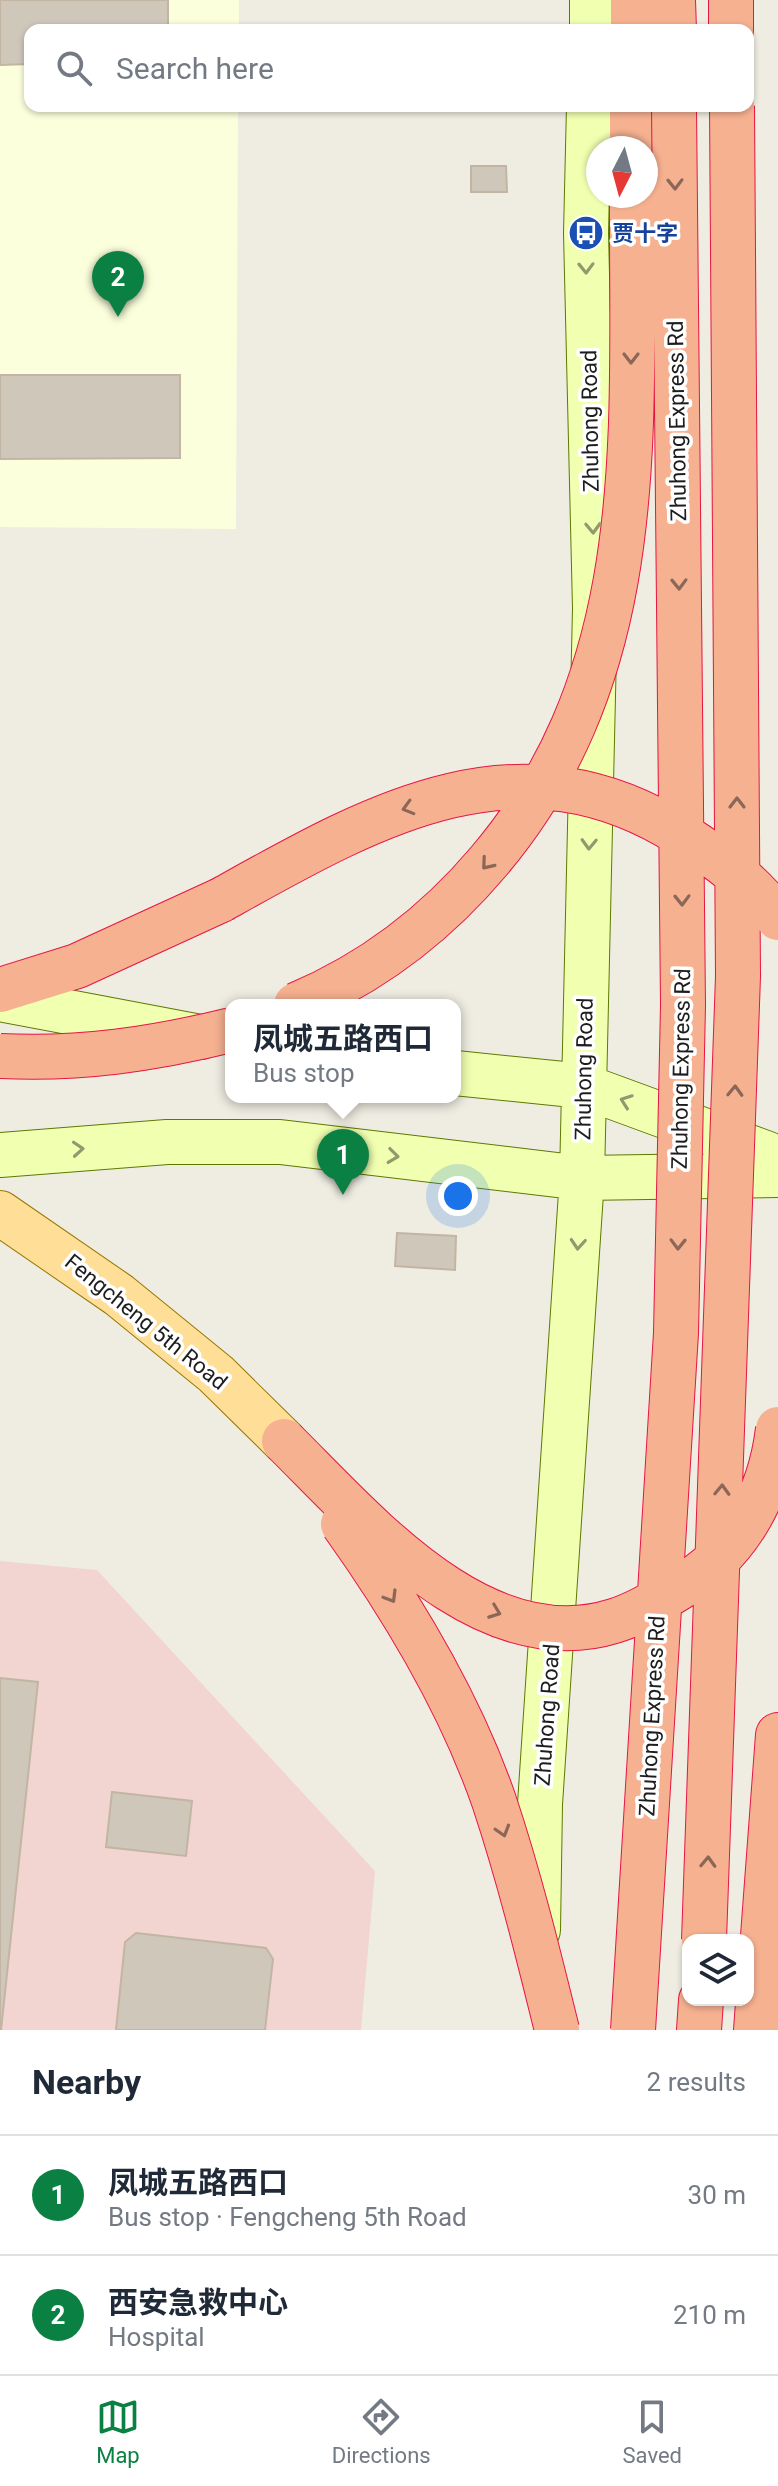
<!DOCTYPE html>
<meta charset="utf-8">
<style>
:root{--surface:#fff;--page:#f6f6f7;--text:#1f2937;--muted:#747a83;--line:#e0e1e3;--accent:#0b8043}
body{margin:0;font-family:Roboto,"Noto Sans SC",sans-serif;background:var(--page);color:var(--text)}
.controls{position:absolute;right:24px;bottom:24px;display:grid;overflow:hidden;border-radius:16px;box-shadow:0 2px 6px #0004}
.controls button{width:72px;height:72px;display:grid;place-items:center;padding:0;border:0;border-bottom:2px solid var(--line);background:var(--surface);color:var(--text);font:40px sans-serif}
.compass{position:absolute;left:586px;top:136px;width:72px;height:72px;border-radius:50%;background:var(--surface);box-shadow:0 2px 6px #0004;rotate:186deg}
.you{position:absolute;left:458px;top:1196px;width:28px;height:28px;margin:-20px;border:6px solid #fff;border-radius:50%;background:#1a73e8;box-shadow:0 0 0 12px #1a73e833}
.badge{display:grid;place-items:center;width:52px;height:52px;border-radius:50%;background:var(--accent);color:#fff;font-size:26px;font-weight:700}
.pin{position:absolute;translate:-50% -66px;filter:drop-shadow(0 2px 4px #0008)}
.pin::after{content:'';position:absolute;top:42px;width:28px;height:24px;background:inherit;clip-path:polygon(0 0,100% 0,50% 100%)}
.popup{position:absolute;left:225px;top:999px;width:236px;height:104px;box-sizing:border-box;display:grid;place-content:center;border-radius:16px;background:var(--surface);filter:drop-shadow(0 2px 6px #0005);font-size:26px;white-space:nowrap;color:var(--muted)}
.popup b{font-size:30px;color:var(--text)}
.popup::after{content:'';position:absolute;left:50%;top:100%;margin-left:-16px;border:16px solid transparent;border-top-color:var(--surface)}
.list{margin:0;padding:0;list-style:none}
h2{display:flex;justify-content:space-between;align-items:center;height:104px;margin:0;padding:0 32px;font-size:34px}
h2 small{font-size:26px;font-weight:400;color:var(--muted)}
.list li{display:grid;grid-template-columns:52px 1fr auto;gap:24px;align-items:center;box-sizing:border-box;height:120px;padding:0 32px;border-top:2px solid var(--line)}
.list b{display:block;font-size:30px;white-space:nowrap}
.list p{margin:0;font-size:26px;white-space:nowrap;color:var(--muted)}
.list em{font-size:26px;font-style:normal;color:var(--muted)}
.icon{flex:none;width:44px;height:44px;fill:none;stroke:currentColor;stroke-width:2;stroke-linecap:round;stroke-linejoin:round}
.map{position:relative;flex:none;width:778px;height:2030px;overflow:hidden}
.search{position:absolute;background:var(--surface);box-shadow:0 2px 6px #0004;left:24px;right:24px;top:24px;height:88px;display:flex;align-items:center;gap:20px;box-sizing:border-box;padding:0 28px;border-radius:16px;color:var(--muted);font-size:30px}
.sheet{height:344px;background:var(--surface)}
nav{display:flex;justify-content:space-around;align-items:center;box-sizing:border-box;height:112px;border-top:2px solid var(--line);background:var(--surface);font-size:22px;color:var(--muted)}
nav a{display:grid;justify-items:center;gap:4px}
nav .on{color:var(--accent)}
.map>svg:first-child{display:block}
</style>
<div class="map">
<svg width="778" height="2030" viewBox="0 0 778 2030">
<rect width="100%" height="100%" fill="#efede2"/>
<path fill="#f2d5d0" d="M0,1561L97,1570L375,1871L361,2030H0Z"/>
<path fill="#fbffdc" d="M0,0H239V30H30V106H238L236,529L0,527Z"/>
<path fill="#d0c7bb" stroke="#c2b5a3" stroke-width="2" d="M0,0H168V30H30V64L0,65Z
M471,166H506L507,192H471Z
M0,375H180V458L0,459Z
M397,1233L456,1236L455,1270L395,1266Z
M0,1678L38,1682L1,2030H0Z
M112,1792L192,1801L186,1856L106,1847Z
M136,1933L266,1948L273,1959L265,2030H116L125,1942Z"/>
<g fill="none" stroke-linecap="round" stroke-linejoin="round">
<defs>
<path id="secondary" d="M592,30V0
M0,999L201,1037
M455,1073L583,1086L768,1154
M0,1155L167,1142H280L582,1178L778,1175
M538,1930L540,1804L582,1178L595,608L586,233L589,106"/>
<path id="primary" d="M0,1213L119,1295L216,1374L284,1441"/>
<path id="trunk" d="M673,0L674,30
M731,0V30
M633,30V0
M632,148V106
M0,990L77,966L221,900
M699,2030L701,2000
M756,2030L778,1735"/>
</defs>
<use href="#secondary" stroke="#5d7900" stroke-width="46"/>
<use href="#primary" stroke="#977700" stroke-width="46"/>
<use href="#trunk" stroke="#e71543" stroke-width="46"/>
<use href="#secondary" stroke="#f1ffb1" stroke-width="44"/>
<use href="#primary" stroke="#ffdf98" stroke-width="44"/>
<use href="#trunk" stroke="#f6b191" stroke-width="44"/>
<defs>
<path id="trunk-bridge" d="M221,900C370,817 517,730 682,835C718,858 752,883 778,918
M296,1005C372,973 436,924 489,861C652,669 631,432 632,196
M0,1056C80,1060 154,1049 231,1030
M284,1441C366,1522 483,1662 614,1621C637,1614 659,1600 679,1588C738,1554 770,1496 778,1429
M343,1524C403,1608 460,1703 494,1801C519,1876 538,1953 557,2030
M704,1940L738,976L732,106
M633,2030L676,1333L683,1005L674,106"/>
</defs>
<use href="#trunk-bridge" stroke="#e71543" stroke-width="46" stroke-linecap="butt"/>
<use href="#trunk-bridge" stroke="#f6b191" stroke-width="44"/>
</g>
<defs><path id="oneway-chevron" d="M-2-3.5L2.5 0L-2 3.5" fill="none" stroke-width="1.6" stroke-linecap="round" stroke-linejoin="round" transform="scale(2)"/></defs>
<g stroke="#8a6757">
<use href="#oneway-chevron" transform="translate(675 184) rotate(89)"/>
<use href="#oneway-chevron" transform="translate(631 358) rotate(90)"/>
<use href="#oneway-chevron" transform="translate(679 584) rotate(89)"/>
<use href="#oneway-chevron" transform="translate(737 803) rotate(-90)"/>
<use href="#oneway-chevron" transform="translate(408 808) rotate(164)"/>
<use href="#oneway-chevron" transform="translate(487 864) rotate(130)"/>
<use href="#oneway-chevron" transform="translate(682 900) rotate(89)"/>
<use href="#oneway-chevron" transform="translate(735 1091) rotate(-88)"/>
<use href="#oneway-chevron" transform="translate(678 1244) rotate(91)"/>
<use href="#oneway-chevron" transform="translate(722 1490) rotate(-88)"/>
<use href="#oneway-chevron" transform="translate(391 1597) rotate(59)"/>
<use href="#oneway-chevron" transform="translate(495 1612) rotate(21)"/>
<use href="#oneway-chevron" transform="translate(503 1831) rotate(73)"/>
<use href="#oneway-chevron" transform="translate(708 1862) rotate(-88)"/>
</g>
<g stroke="#92996e">
<use href="#oneway-chevron" transform="translate(586 268) rotate(89)"/>
<use href="#oneway-chevron" transform="translate(593 528) rotate(88)"/>
<use href="#oneway-chevron" transform="translate(589 844) rotate(92)"/>
<use href="#oneway-chevron" transform="translate(626 1101) rotate(-160)"/>
<use href="#oneway-chevron" transform="translate(78 1149) rotate(-4)"/>
<use href="#oneway-chevron" transform="translate(393 1156) rotate(7)"/>
<use href="#oneway-chevron" transform="translate(578 1244) rotate(94)"/>
</g>
<defs>
<symbol id="bus-disc" viewBox="-11 -11 22 22"><circle r="9.5" fill="#1a4fb4" stroke="#fff"/><path d="M-5-6H5V4H4V6H2V4H-2V6H-4V4H-5ZM-3.5-4V0h7V-4ZM-3.5 1.2v1.5H-2V1.2ZM2 1.2v1.5H3.5V1.2Z" fill="#fff"/></symbol>
</defs>
<g fill-rule="evenodd">
<use href="#bus-disc" x="566" y="213" width="40" height="40"/>
</g>
<g text-anchor="middle" dominant-baseline="central" stroke-width="7" stroke-linejoin="round" paint-order="stroke">
<g font-size="22" font-weight="bold" fill="#164399" stroke="#fff" text-anchor="start">
<text x="612" y="233">贾十字</text>
</g>
<g font-size="22" fill="#1d1d1d" stroke="#fff">
<text transform="translate(590 421) rotate(-91)">Zhuhong Road</text>
<text transform="translate(677 421) rotate(-91)">Zhuhong Express Rd</text>
<text transform="translate(584 1069) rotate(-89)">Zhuhong Road</text>
<text transform="translate(681 1069) rotate(-89)">Zhuhong Express Rd</text>
<text transform="translate(146 1322) rotate(39)">Fengcheng 5th Road</text>
<text transform="translate(547 1715) rotate(-86)">Zhuhong Road</text>
<text transform="translate(652 1716) rotate(-87)">Zhuhong Express Rd</text>
</g>
</g>
</svg>
<div class="controls">
<button><svg class="icon" aria-label="layers" viewBox="0 0 24 24"><path d="M12 4l9 5-9 5-9-5zM3 14l9 5 9-5"/></svg></button>
</div>
<svg class="compass" viewBox="-18 -18 36 36"><path d="M0-13l5 13h-10z" fill="#e53935"/><path d="M0 13l5-13h-10z" fill="#747a83"/></svg>
<div class="you"></div>
<div class="pin badge" style="left:343px;top:1195px">1</div>
<div class="popup"><b>凤城五路西口</b>Bus stop</div>
<div class="pin badge" style="left:118px;top:317px">2</div>
<div class="search"><svg class="icon" aria-label="search" viewBox="0 0 24 24"><circle cx="10" cy="10" r="6"/><path d="M15 15l6 6"/></svg>Search here</div>
</div>
<section class="sheet">
<h2>Nearby<small>2 results</small></h2>
<ul class="list">
<li><span class="badge">1</span><div><b>凤城五路西口</b><p>Bus stop · Fengcheng 5th Road</p></div><em>30 m</em></li>
<li><span class="badge">2</span><div><b>西安急救中心</b><p>Hospital</p></div><em>210 m</em></li>
</ul>
</section>
<nav>
<a class="on"><svg class="icon" aria-label="map" viewBox="0 0 24 24"><path d="M3 6l6-2 6 2 6-2v14l-6 2-6-2-6 2zM9 4v14M15 6v14"/></svg>Map</a>
<a><svg class="icon" aria-label="directions" viewBox="0 0 24 24"><path d="M12 3l9 9-9 9-9-9zM9 14v-3h6M13 9l2 2-2 2"/></svg>Directions</a>
<a><svg class="icon" aria-label="saved" viewBox="0 0 24 24"><path d="M7 4h10v16l-5-4-5 4z"/></svg>Saved</a>
</nav>
